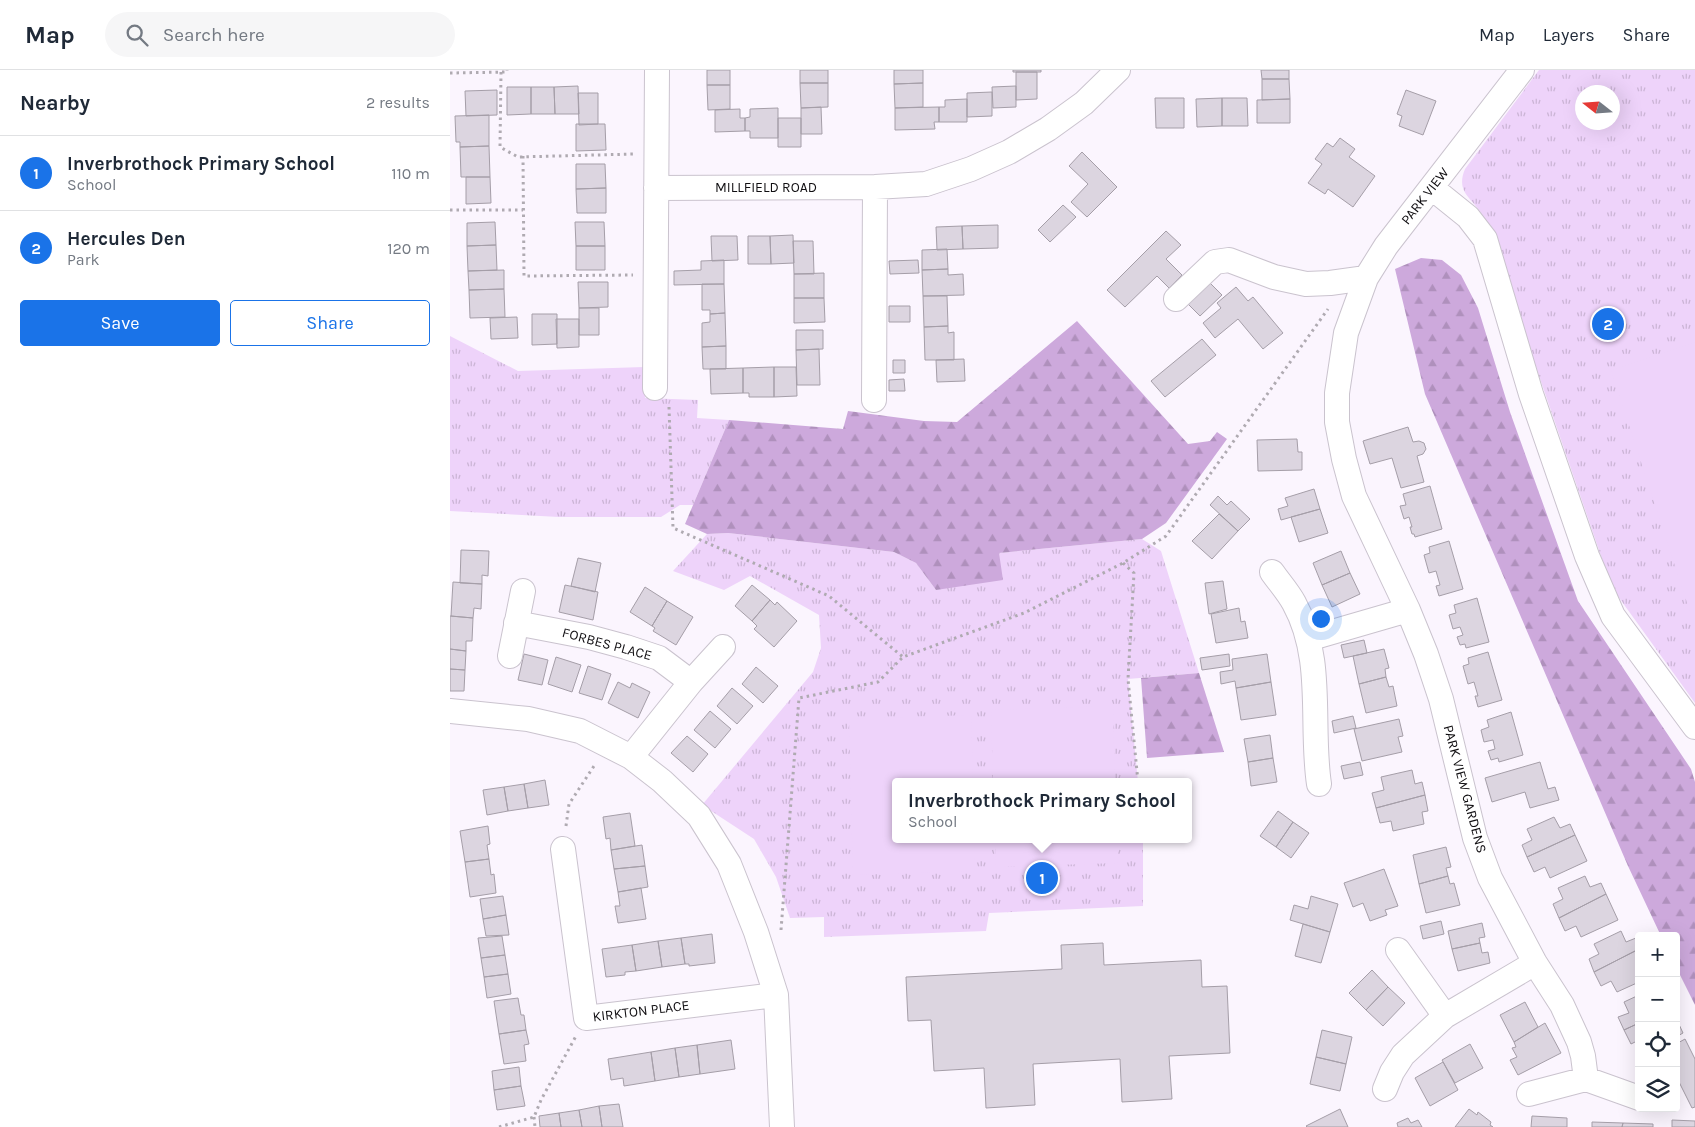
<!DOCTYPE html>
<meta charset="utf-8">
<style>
:root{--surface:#fff;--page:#f6f6f7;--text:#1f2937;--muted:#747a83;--line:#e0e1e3;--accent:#1a73e8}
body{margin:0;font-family:Karla,sans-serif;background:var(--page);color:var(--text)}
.controls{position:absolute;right:15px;bottom:15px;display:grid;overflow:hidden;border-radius:5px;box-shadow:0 5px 20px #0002}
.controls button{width:45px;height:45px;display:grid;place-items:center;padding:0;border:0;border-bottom:1px solid var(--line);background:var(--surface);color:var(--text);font:25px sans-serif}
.compass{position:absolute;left:1125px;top:15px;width:45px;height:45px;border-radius:50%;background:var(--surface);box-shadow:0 5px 20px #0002;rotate:287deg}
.you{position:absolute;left:870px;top:548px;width:18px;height:18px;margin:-12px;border:4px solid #fff;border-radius:50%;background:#1a73e8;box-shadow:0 0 0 8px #1a73e833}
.badge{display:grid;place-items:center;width:32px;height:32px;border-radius:50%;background:var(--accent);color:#fff;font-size:16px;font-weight:700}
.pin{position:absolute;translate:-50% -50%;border:2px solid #fff;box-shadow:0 1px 5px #0006}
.popup{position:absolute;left:442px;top:708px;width:300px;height:65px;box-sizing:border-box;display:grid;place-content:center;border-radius:5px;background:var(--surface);filter:drop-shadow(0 1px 4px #0005);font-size:16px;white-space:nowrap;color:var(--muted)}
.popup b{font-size:19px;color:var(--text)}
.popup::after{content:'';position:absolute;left:50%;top:100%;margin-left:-10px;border:10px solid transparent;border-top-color:var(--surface)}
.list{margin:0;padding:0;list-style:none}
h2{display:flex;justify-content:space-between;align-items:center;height:65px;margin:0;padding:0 20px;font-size:21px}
h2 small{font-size:16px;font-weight:400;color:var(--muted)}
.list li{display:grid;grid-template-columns:32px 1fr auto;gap:15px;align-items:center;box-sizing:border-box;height:75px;padding:0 20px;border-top:1px solid var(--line)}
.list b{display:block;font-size:19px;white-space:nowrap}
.list p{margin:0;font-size:16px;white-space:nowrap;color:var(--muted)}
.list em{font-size:16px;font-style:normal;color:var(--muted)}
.actions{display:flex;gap:10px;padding:15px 20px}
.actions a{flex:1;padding:11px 0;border:1px solid var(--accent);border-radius:5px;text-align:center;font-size:18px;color:var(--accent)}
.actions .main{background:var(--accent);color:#fff}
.icon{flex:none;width:28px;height:28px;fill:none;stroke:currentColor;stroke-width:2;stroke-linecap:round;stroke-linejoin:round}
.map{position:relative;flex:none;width:1245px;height:1057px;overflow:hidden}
header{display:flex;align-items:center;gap:30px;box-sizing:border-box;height:70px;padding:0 25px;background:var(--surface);border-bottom:1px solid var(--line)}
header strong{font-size:24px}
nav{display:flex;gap:28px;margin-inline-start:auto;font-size:18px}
.search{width:350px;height:45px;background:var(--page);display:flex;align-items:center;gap:12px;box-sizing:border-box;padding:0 18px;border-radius:28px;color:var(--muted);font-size:19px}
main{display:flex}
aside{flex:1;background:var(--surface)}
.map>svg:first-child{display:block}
</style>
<header>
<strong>Map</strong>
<div class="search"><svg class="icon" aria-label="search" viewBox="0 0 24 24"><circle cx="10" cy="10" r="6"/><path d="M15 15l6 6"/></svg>Search here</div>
<nav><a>Map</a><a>Layers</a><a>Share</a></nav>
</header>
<main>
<aside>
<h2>Nearby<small>2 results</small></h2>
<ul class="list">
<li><span class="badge">1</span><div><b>Inverbrothock Primary School</b><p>School</p></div><em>110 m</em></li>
<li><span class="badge">2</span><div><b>Hercules Den</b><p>Park</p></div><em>120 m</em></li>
</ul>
<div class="actions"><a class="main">Save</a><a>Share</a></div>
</aside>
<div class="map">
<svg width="1245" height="1057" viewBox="0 0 1245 1057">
<defs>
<pattern id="grass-tufts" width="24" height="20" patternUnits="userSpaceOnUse" patternTransform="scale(1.25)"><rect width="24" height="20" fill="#eed3fa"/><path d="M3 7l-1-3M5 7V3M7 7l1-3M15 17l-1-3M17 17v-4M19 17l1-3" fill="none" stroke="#cbb4d5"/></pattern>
<pattern id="forest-firs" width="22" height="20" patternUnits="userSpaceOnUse" patternTransform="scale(1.25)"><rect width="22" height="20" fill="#cda9dc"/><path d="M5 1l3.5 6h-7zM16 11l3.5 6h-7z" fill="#af90bc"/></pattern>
</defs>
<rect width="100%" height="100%" fill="#fbf5fe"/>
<path fill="url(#grass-tufts)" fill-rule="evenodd" d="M1089,0H1245V633L1162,518L1043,172C1040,164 1037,154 1033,146C1023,128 1005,123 1015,99ZM1132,22H1162V52H1132Z
M0,266L68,301L194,297L195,328L248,330L247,348L279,350L243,435H230L211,447H109L0,441Z
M278,463L444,482L466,493L486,520L549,483L692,469L711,481L749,603L678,609L688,712H446V769H693V836L539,843L536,861L374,867V847L340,848L326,807L304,769L252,735L363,602L371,578L369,545L300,506L274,520L223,501L257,464Z"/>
<path fill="url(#forest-firs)" d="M971,188L992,190L1011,205L1028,238L1060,342L1128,531L1241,699L1245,712V935L1226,897V866H1211L1178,796L975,324L945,199Z
M627,251L738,374L760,371L767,362L777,369L716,453L692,469L549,483L553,510L486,520L466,493L444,482L278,463L257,464L235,454L279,350L393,359L398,341L474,351L507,352Z
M749,603L774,682L697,688L691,608Z"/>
<path fill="#eed3fa" d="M1245,272V557L1161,300Z
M663,636L665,712H543L541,640Z
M521,645L523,712H446V769H524L525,801L403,805L399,649Z
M545,769H667L668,793L546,797Z"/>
<path fill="#dcd5e0" stroke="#a59ea8" d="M257,0H280V15H257Z
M350,0H378V13H350Z
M444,0H473V13L444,14Z
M563,0H591V2H563Z
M811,0H839V9H812Z
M566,2H587V29L566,30Z
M812,9H839L840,29L812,30Z
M350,13H378V37L351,38Z
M473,13V37L445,38L444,14Z
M257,15H280V39L258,40Z
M128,16L129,44H105L104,17Z
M566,16V37L543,38L542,17Z
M57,17H81V44L57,45Z
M81,17H104L105,44H81Z
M47,20V45L16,46L15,21Z
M956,20L986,31L973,65L949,56L952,46L947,44Z
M542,22V46L517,47V23Z
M128,23H148V54L129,55Z
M705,28H734V58H706Z
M772,28H797L798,56H772Z
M772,28V56L747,57L746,29Z
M517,29V52H489V37H495V30Z
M840,29V53H807V30Z
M371,37L372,64H351V38Z
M489,37V52H484L485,59L445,60V38Z
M328,38V68H300V61H295V48L300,47V39Z
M290,39V48H295V61L265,62V40Z
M39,45V76L10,77V72H6L5,46Z
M328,48H351V77H328Z
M126,54H155L156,80L126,81Z
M890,68L905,79L899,87L925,106L903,137L878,119L875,124L858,113L872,94L865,89L877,73L883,77Z
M39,76L40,107H11L10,77Z
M632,82L667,117L637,147L621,132L638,114L619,96Z
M126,94H155L156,118L126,119Z
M16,107H40L41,133L16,134Z
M156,118V143H127L126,119Z
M613,135L626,147L600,172L588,160Z
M45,152L46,175L17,176V153Z
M125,152H154L155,176H126Z
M548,155V178L513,179L512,156Z
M512,156L513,179L487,180L486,157Z
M716,161L731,175L716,189L732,205L719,218L707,206L675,237L657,220Z
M343,165L344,193L321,194L320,166Z
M261,166H287L288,190L262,191Z
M298,166H320L321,194H298Z
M343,171H363L364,204H344Z
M46,175L47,200L18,201L17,176Z
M126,176H155V200H126Z
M497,179L498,199L472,200V180Z
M274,190V214L224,215V201L251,200V191Z
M468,190L469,203L440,204L439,191Z
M498,199V205L513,204L514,225L473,226L472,200Z
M54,200V219L19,220L18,201Z
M374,203V228H344V204Z
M758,211L772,225L750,246L736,232Z
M128,212H158V237L129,238Z
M252,214H274L275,243L260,244V240H252Z
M786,217L798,231L803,227L833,263L813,279L788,249L765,268L753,253L771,238L767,233Z
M54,219L55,247L20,248L19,220Z
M473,226H497L498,256L474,257Z
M344,228H374L375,252L344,253Z
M439,236H460V252H439Z
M129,238H149V265H129Z
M275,243L276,276L252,277V253L260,252V244Z
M82,244H107V274L82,275Z
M67,247L68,268L41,269L40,248Z
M106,249H129V277L107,278Z
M498,256V263L504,262V290H475L474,257Z
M346,260H373V279L346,280Z
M752,269L766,285L715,327L701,311Z
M276,276V299H253L252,277Z
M369,279L370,315H347L346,280Z
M514,289L515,311L487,312L486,290Z
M443,290H455V303H443Z
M324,297V327H299V323H293V298Z
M324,297H346L347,326L324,327Z
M293,298V323L261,324L260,299Z
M454,309L455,321H439V310Z
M958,357L963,372L969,371L974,373L976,379L973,384L967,386L974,412L951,418L942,388L920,394L913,371Z
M847,369L848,382H852V400L808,401L807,370Z
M980,416L992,459L965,467L964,464H962L960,457H962L959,447L954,449L950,436L956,435L953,424Z
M864,419L870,439L831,450L828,439L838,436L835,428Z
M768,426L777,435L781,431L800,449L788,461L760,435Z
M870,439L878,463L849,472L841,447Z
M769,444L788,461L762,489L742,471Z
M999,471L1013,519L989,526L986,516L990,515L986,501L979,503L974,485L980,483L979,477Z
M11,480L39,481L38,506L32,505V514L10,513Z
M891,481L900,503L872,515L863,493Z
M128,488L151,493L145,522L121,516Z
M900,503L910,524L882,537L872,515Z
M773,511L777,539L759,544L755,513Z
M3,512L32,514L31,539L24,538L23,548L1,546Z
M115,515L148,522L143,550L109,542Z
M302,515L320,530L302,551L285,536Z
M195,517L217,531L202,556L180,542Z
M1027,528L1039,572L1016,578L1015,574L1010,575L1007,567L1013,565L1010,557L1003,559L999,545L1006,543L1004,535Z
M320,530L325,535L327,532L347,551L324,577L304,559L307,556L302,551Z
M217,531L243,547L226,575L203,561L205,558L202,556Z
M789,538L791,552L795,551L798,568L766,573L761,544Z
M0,546L23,548L22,571H16V581L0,579Z
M914,570L917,583L894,588L891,575Z
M0,579L16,581L15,600L0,599Z
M934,579L939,598L935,599L936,607L909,614L903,586Z
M1038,582L1052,630L1028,637L1025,626H1028L1024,612L1018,614L1013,596L1019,594L1018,588Z
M74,584L98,590L92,615L68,610Z
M779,584L780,596L752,600L750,588Z
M817,584L821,612L786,618L785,611L771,614L770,602L783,600L782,589Z
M106,587L131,595L122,622L98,614Z
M138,596L161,604L152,630L129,623Z
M306,597L328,616L313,633L292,614Z
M0,599L15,600L14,621H0Z
M936,607L939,617L943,616L947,636L916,643L909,614Z
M168,612L180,618L182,613L200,622L188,648L158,633Z
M821,612L826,645L791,650L786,618Z
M282,618L303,636L287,654L267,636Z
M260,641L281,659L265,678L244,660Z
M1061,642L1073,685L1049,692L1048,688L1041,690L1038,681L1045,679L1043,670L1034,672L1031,660L1039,657L1037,650Z
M903,646L906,658L884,663L882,651Z
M949,649L953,666L948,667L952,682L912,691L904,659Z
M820,665L823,688L798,692L794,669Z
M237,666L258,684L243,702L221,683Z
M823,688L827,712L801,716L798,692Z
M910,692L913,705L894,709L891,696Z
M1090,692L1098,719L1105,717L1109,730L1080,738L1075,722L1042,732L1035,708Z
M962,700L965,714L972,712L975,725L926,738L922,723L934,720L931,707Z
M95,710L99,735L78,738L74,714Z
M74,714L78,738L58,741L54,717Z
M54,717L58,741L37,745L33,720Z
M975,725L978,741L972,742L974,754L943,761L941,751L930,753L926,738Z
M828,741L843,752L826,777L810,766Z
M180,743L185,776L161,780L160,768L156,769L153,747Z
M1104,747L1110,758L1120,754L1125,765L1077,787L1072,775L1082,770L1077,759Z
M843,752L859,763L841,788L826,777Z
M38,756L40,774L37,775L39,789L15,792L10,761Z
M1125,765L1137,791L1100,808L1095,797L1084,802L1077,787Z
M192,775L195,796L164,799L161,780Z
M996,777L1001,797L996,798L998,806L969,814L963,785Z
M39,789L41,805L44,804L46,823L20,827L15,792Z
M195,796L198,817L168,822L164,799Z
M934,799L948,836L935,840L937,845L920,851L913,833L903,837L894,813Z
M998,806L1000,814L1004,813L1010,835L976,843L969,814Z
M1135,806L1140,817L1151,813L1156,824L1109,848L1103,834L1113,829L1108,818Z
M191,818L196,849L168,853L165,836H170L168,822Z
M1156,824L1168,850L1131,867L1126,856L1115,861L1109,848Z
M53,826L56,845L33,849L30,829Z
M861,826L888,834L880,862L840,850L844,835L858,839Z
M56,845L59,865L36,866L33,849Z
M991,851L994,864L973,869L970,856Z
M1032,853L1035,867L1029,868L1030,873L1002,879L998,861Z
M853,854L880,862L871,893L845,886Z
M1171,861L1176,872L1186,868L1189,873V879L1144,902L1139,889L1149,884L1144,874Z
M262,864L265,893L239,896V894H235L231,868Z
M52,866L55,885L31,888L28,868Z
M231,868L235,894L212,897L208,871Z
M208,871L212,897L186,901L182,875Z
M653,873L654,895L751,890L752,917L777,916L780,983L719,986L722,1029L672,1032L670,989L583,994L585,1035L536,1038L534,998L484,1001L481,950L458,951L456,907L612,899L611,875Z
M1030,873L1032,883L1038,882L1040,893L1008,901L1002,879Z
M182,875L186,901L175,902V905L156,907L152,879Z
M1189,879V912L1167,922L1161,911L1151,916L1144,902Z
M55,885L58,904L34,907L31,888Z
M922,900L938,917L916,940L899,923Z
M58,904L61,924L37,928L34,907Z
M938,917L955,933L933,956L916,940Z
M1189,925V953L1174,960L1168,947L1179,943L1174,932Z
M68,928L71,945H74L76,960L49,964L44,931Z
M1075,932L1088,957L1064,972L1050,945Z
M1226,948L1233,963L1226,967Z
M1095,953L1111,983L1068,1005L1060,990L1067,987L1062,978L1066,977L1064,972Z
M1189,953V970L1181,974L1174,960Z
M76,960L79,974L74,975L76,991L54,994L49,964Z
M872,960L902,967L896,994L866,987Z
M1235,969L1245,989V1037L1242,1038L1226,1006V974Z
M281,970L285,999L250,1004L247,975Z
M1020,974L1033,998L1005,1013L992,990Z
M247,975L250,1004L229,1007L225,978Z
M225,978L229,1007L205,1011L201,982Z
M201,982L205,1011L174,1016L173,1008L161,1010L158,989Z
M866,987L896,994L890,1021L860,1014Z
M993,992L1008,1020L980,1036L965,1008Z
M69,997L71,1016L44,1020L42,1001Z
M71,1016L75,1036L47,1040L44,1020Z
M169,1034L173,1057H152L149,1036Z
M149,1036L152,1057H132L129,1040Z
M890,1039L898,1057H857L856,1056Z
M1019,1039L1027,1045L1028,1042L1041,1052L1040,1055L1043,1057H1005Z
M129,1040L132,1057H111L109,1043Z
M109,1043L111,1057H90L89,1046Z
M1082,1046L1117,1048V1057H1081Z
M958,1048L961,1053L968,1050L972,1057H948L947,1053Z
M1222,1050L1245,1051V1057H1222Z
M1142,1052L1173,1053L1172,1057H1142Z
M1173,1053L1203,1054V1057H1172Z"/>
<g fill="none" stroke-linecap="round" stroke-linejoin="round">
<defs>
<path id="minor" d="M1072,0L936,176L916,208L896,263L887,323V352L894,389L904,426L958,540L976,584L991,629L1025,768L1040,808L1085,893L1112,935L1129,972L1133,986L1136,1009
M206,118L425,117L476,114L521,99L559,82L598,59L634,33L668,0
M982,118L1018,147L1035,169L1081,324L1137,486L1163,546L1245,657
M726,229L765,192L779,190L824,207L856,214L880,213L916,208
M205,318L207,0
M424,330L425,117
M822,502C829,512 838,522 844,533C875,589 860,654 869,714
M66,553L139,567L176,577L209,588L241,612L181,687
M858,569L958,540
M60,586L73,521
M241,612L273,577
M0,641L78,649L130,661L181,687L212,711L249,746L279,794L306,862L326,925L332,1057
M113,779L136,948L326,925
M948,880L995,946
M935,1019L942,1002L953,985L995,946L1085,893
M1079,1024L1136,1009L1189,1028"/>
</defs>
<use href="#minor" stroke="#cac3ce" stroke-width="26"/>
<path stroke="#afaab1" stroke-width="3" stroke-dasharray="2.5 4" stroke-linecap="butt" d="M51,2L50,77L68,87L185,84
M0,3L57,2V0
M73,86L74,206L183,205
M0,140H73
M219,337L223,458L379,526L453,587
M673,493L684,503L678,609L688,712
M116,756L119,734L146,693
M693,769V775
M331,860L349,628L428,612L453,587L574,543L673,493L716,466L878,239
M84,1047L85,1057
M49,1057L84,1047L91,1030L126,966"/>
<use href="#minor" stroke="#fff" stroke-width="24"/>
</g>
<g text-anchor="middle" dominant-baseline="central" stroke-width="5" stroke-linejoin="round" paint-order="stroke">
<g font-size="14" fill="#100e11" stroke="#fff">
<text x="316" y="117">MILLFIELD ROAD</text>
<text transform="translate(975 126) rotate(-52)">PARK VIEW</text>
<text transform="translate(157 574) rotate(15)">FORBES PLACE</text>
<text transform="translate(1015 719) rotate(75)">PARK VIEW GARDENS</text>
<text transform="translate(191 941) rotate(-7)">KIRKTON PLACE</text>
</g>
</g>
</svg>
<div class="controls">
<button>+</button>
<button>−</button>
<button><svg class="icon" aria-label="locate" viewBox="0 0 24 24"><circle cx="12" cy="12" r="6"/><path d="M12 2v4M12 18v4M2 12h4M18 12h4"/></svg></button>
<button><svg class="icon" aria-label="layers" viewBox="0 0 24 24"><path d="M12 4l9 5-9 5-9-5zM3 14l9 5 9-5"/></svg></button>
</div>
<svg class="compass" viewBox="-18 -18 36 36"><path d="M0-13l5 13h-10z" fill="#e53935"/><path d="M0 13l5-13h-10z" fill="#747a83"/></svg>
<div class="you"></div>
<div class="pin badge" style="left:592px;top:808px">1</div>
<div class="popup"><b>Inverbrothock Primary School</b>School</div>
<div class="pin badge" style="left:1158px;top:254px">2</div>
</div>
</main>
